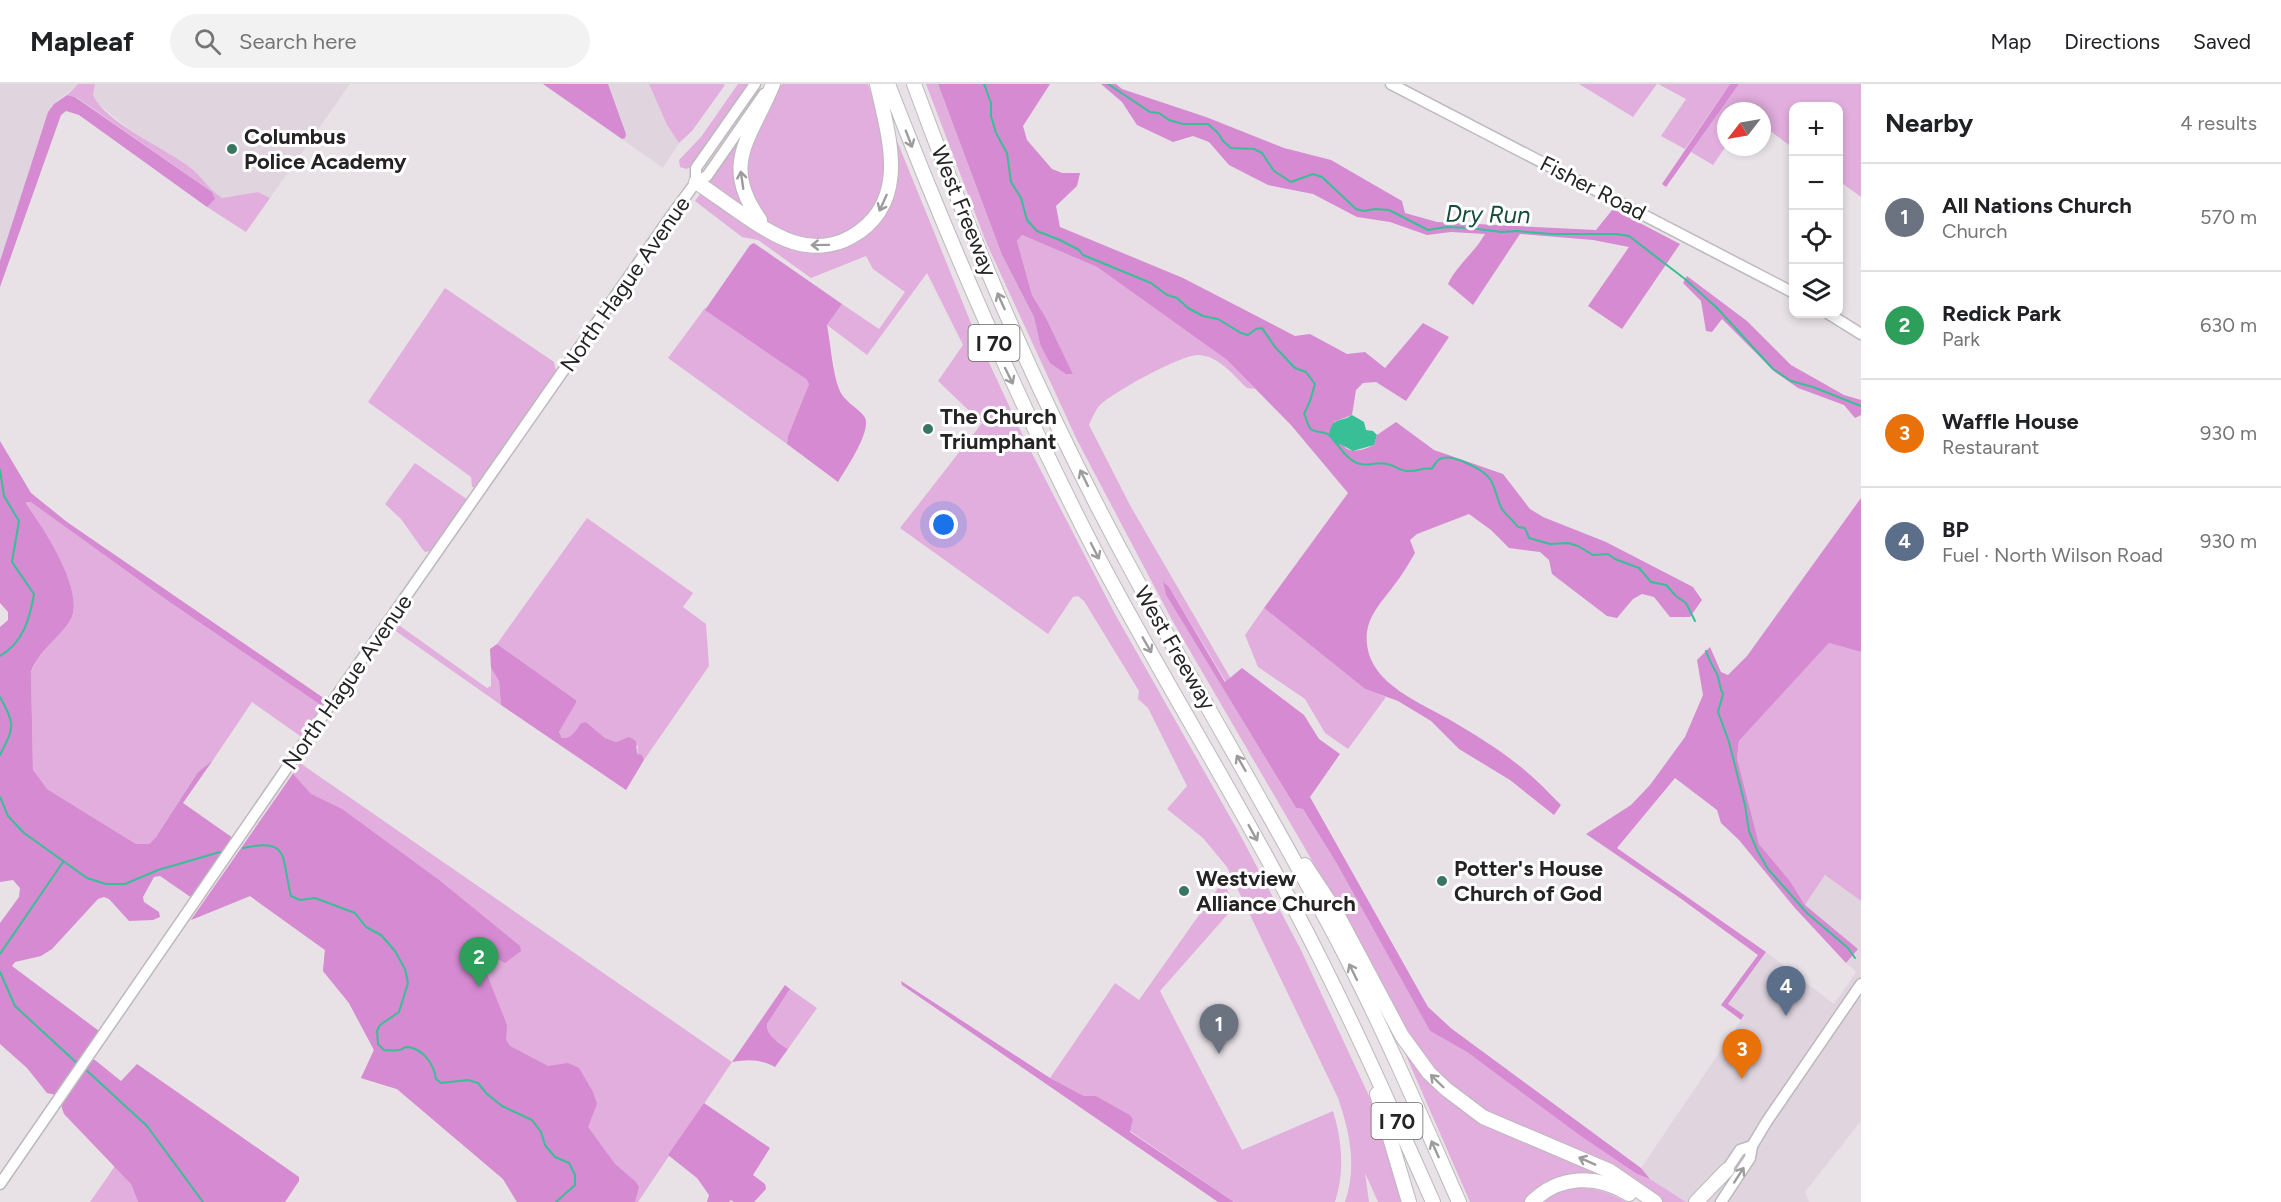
<!DOCTYPE html>
<meta charset="utf-8">
<style>
:root{--surface:#fff;--page:#f2f2f2;--text:#202124;--muted:#757577;--line:#e0e0e0;--accent:#7c3aed}
body{margin:0;font-family:Figtree,sans-serif;background:var(--page);color:var(--text)}
.controls{position:absolute;right:18px;top:18px;display:grid;overflow:hidden;border-radius:12px;box-shadow:0 3px 9px #0003}
.controls button{width:54px;height:54px;display:grid;place-items:center;padding:0;border:0;border-bottom:2px solid var(--line);background:var(--surface);color:var(--text);font:30px sans-serif}
.compass{position:absolute;left:1717px;top:18px;width:54px;height:54px;border-radius:50%;background:var(--surface);box-shadow:0 3px 9px #0003;rotate:239deg}
.you{position:absolute;left:944px;top:441px;width:21px;height:21px;margin:-15px;border:4px solid #fff;border-radius:50%;background:#1a73e8;box-shadow:0 0 0 9px #1a73e833}
.badge{display:grid;place-items:center;width:39px;height:39px;border-radius:50%;background:var(--accent);color:#fff;font-size:20px;font-weight:700}
.pin{position:absolute;translate:-50% -50px;filter:drop-shadow(0 2px 3px #0008)}
.pin::after{content:'';position:absolute;top:32px;width:21px;height:18px;background:inherit;clip-path:polygon(0 0,100% 0,50% 100%)}
.list{margin:0;padding:0;list-style:none}
h2{display:flex;justify-content:space-between;align-items:center;height:78px;margin:0;padding:0 24px;font-size:26px}
h2 small{font-size:20px;font-weight:400;color:var(--muted)}
.list li{display:grid;grid-template-columns:39px 1fr auto;gap:18px;align-items:center;box-sizing:border-box;height:108px;padding:0 24px;border-top:2px solid var(--line)}
.list b{display:block;font-size:22px;white-space:nowrap}
.list p{margin:0;font-size:20px;white-space:nowrap;color:var(--muted)}
.list em{font-size:20px;font-style:normal;color:var(--muted)}
.icon{flex:none;width:33px;height:33px;fill:none;stroke:currentColor;stroke-width:2;stroke-linecap:round;stroke-linejoin:round}
.map{position:relative;flex:none;width:1861px;height:1118px;overflow:hidden}
header{display:flex;align-items:center;gap:36px;box-sizing:border-box;height:84px;padding:0 30px;background:var(--surface);border-bottom:2px solid var(--line)}
header strong{font-size:28px}
nav{display:flex;gap:33px;margin-inline-start:auto;font-size:21px}
.search{width:420px;height:54px;background:var(--page);display:flex;align-items:center;gap:15px;box-sizing:border-box;padding:0 21px;border-radius:33px;color:var(--muted);font-size:22px}
main{display:flex}
aside{flex:1;background:var(--surface)}
.map>svg:first-child{display:block}
</style>
<header>
<strong>Mapleaf</strong>
<div class="search"><svg class="icon" aria-label="search" viewBox="0 0 24 24"><circle cx="10" cy="10" r="6"/><path d="M15 15l6 6"/></svg>Search here</div>
<nav><a>Map</a><a>Directions</a><a>Saved</a></nav>
</header>
<main>
<div class="map">
<svg width="1861" height="1118" viewBox="0 0 1861 1118">
<rect width="100%" height="100%" fill="#e8e2e7"/>
<path fill="#e0d5df" d="M0,0H78L54,20L48,28L0,177Z
M95,0H350L270,114L258,108L222,114L212,108L193,86L129,45L97,19L93,11Z
M543,0H649L667,41L679,59L663,84Z
M1825,791L1861,817V1037L1805,1108L1809,1118H1686L1650,1095L1641,1084L1744,932L1728,920L1766,868L1834,920L1856,888L1846,879L1858,865L1805,821Z"/>
<path fill="#e1aedd" d="M78,0H95L93,11C106,40 166,64 192,85C203,94 209,106 222,114L258,108L270,114L246,148L207,123L214,115L212,108L76,13L67,11Z
M649,0H723L725,1L692,47L679,59L667,41Z
M738,0H749L693,82L686,85L680,83L679,76L701,53Z
M782,0H868C879,36 896,79 880,116C877,123 870,129 865,134C842,161 803,161 773,143C763,137 750,113 747,101C744,93 747,69 749,60C753,39 771,18 782,0Z
M926,0H938L1002,171L1034,233L1040,260L1073,290L1046,234L1032,211L1017,157L1022,151L1097,183L1227,276L1255,305L1247,304C1234,292 1218,271 1198,271C1180,271 1114,308 1100,321C1095,326 1092,335 1089,341L1131,423L1231,595L1226,598L1169,503L1164,498L1166,511L1296,724L1303,725L1337,780L1430,947L1467,968L1637,1090L1650,1095L1686,1118H1661L1638,1097L1608,1081L1480,1024L1436,988L1413,958L1349,840L1172,536L1077,356L986,158Z
M1579,0H1657L1633,33Z
M1658,0H1730L1685,65L1661,52L1686,15Z
M1739,0H1861V113L1839,97L1838,22H1794L1793,64L1762,41V27H1726V62L1713,81L1691,68Z
M893,47L973,244L1024,354L1115,530L1238,747L1300,864L1371,1016L1388,1057L1405,1118H1378L1365,1089L1369,1118H1345C1357,1083 1350,1049 1338,1014L1227,783L1203,754L1167,725L1187,702L1148,624L1138,615L1139,607L1084,517L1078,512L1073,513L1048,550L900,444L982,339L938,297L963,261L927,189L867,271L827,241L842,220L879,245L905,208L873,185L866,172L811,194L758,156L742,153L695,117L702,107L821,166L883,127Z
M742,49L747,126L706,101Z
M445,204L554,278L556,287L477,404L472,403L471,393L368,318Z
M705,224L806,295L809,300L788,352L787,360L668,274Z
M415,379L468,416L432,467L425,468L423,466L401,435L385,420Z
M31,417L322,620L325,615L328,618L303,654L252,618L213,676L198,688L156,753L149,760H136L47,705L36,692L33,686L31,589C38,568 58,555 70,537C87,509 43,443 26,420V418Z
M587,434L693,509L683,523L706,540L709,582L644,676L642,672L637,670L638,662L621,656L616,658L605,654L586,638L581,639C576,647 572,655 562,654L559,648L576,619V616L497,560Z
M1264,524L1365,605L1386,613L1348,665L1325,649L1305,615L1258,583L1245,551Z
M393,537L487,604L491,602V584L499,597L501,621L390,543Z
M1829,559L1861,568V817L1825,791L1805,821L1790,797L1759,760L1737,674L1739,657Z
M300,679L732,978L638,1118H517L503,1095L397,1005L361,994L374,966L349,919L323,887L325,866L250,812L191,836Z
M1223,797L1235,822L1160,907L1242,1066L1333,1027C1342,1056 1345,1088 1335,1118H1234L1130,1047L1133,1035L1130,1031L1096,1012H1084L1050,994L1115,899L1139,916Z
M790,905L817,924L788,965L769,952L767,940Z
M1405,965L1448,1011L1610,1092L1537,1106L1525,1118H1470L1404,967Z
M115,1082L131,1100L138,1118H90Z
M1570,1104C1591,1103 1608,1107 1626,1118H1539L1552,1109Z"/>
<path fill="#d58ad1" d="M543,0H608L626,50L625,54L622,55Z
M938,0H1050L1023,42L1027,56L1052,85L1062,89H1080L1077,102L1056,122L1060,143L1183,194L1295,252L1310,250L1347,270L1365,268L1385,284L1423,239L1449,253L1406,317L1376,298L1363,299L1356,306L1352,331L1334,338C1341,364 1346,374 1374,361L1377,351L1396,338L1434,366L1503,390L1530,425L1543,433L1606,458L1693,503L1702,516L1690,533H1670L1654,513L1642,510L1633,515L1617,534L1607,532L1552,490L1549,476L1540,468L1509,464L1491,446L1469,430L1417,450L1410,456L1415,469C1409,479 1403,490 1395,500C1382,518 1364,534 1367,560C1371,601 1422,619 1452,637C1474,650 1497,664 1517,680C1533,692 1547,707 1561,721L1554,731L1510,696L1459,665L1431,637L1398,617L1365,605L1264,524L1348,409L1291,341L1227,276L1097,183L1022,151L1017,157L1032,211L1046,234L1073,290H1066L1050,279L1040,260L1034,233L1002,171Z
M1101,0H1116L1122,5L1206,33L1284,64L1331,76L1402,117L1405,129L1437,138L1596,146L1613,125L1680,160L1622,245L1588,222L1629,163L1593,156L1520,150L1473,221L1448,200C1457,181 1475,168 1485,150L1451,148L1427,151L1390,138L1357,133L1313,110L1268,101L1229,81L1209,58L1193,52L1173,58L1137,41L1122,18Z
M1730,0H1739L1666,103L1662,100Z
M67,11L75,13L212,108L215,115L207,123L79,31L66,27L61,31L0,203V177L48,28L54,20Z
M754,159L842,220L827,241C831,262 832,286 839,305C844,318 856,322 864,332C874,344 845,386 838,398L787,360L788,352L809,300L806,295L705,226L750,161Z
M1687,192L1747,237L1791,281L1844,311L1861,316V331L1855,334L1844,321L1798,304L1775,288L1722,235L1712,248L1706,247L1701,217L1683,199Z
M0,357L31,409L67,438L325,615L321,621L167,516L31,418H26V420C43,443 87,509 70,537C58,555 38,568 31,588L33,686L47,705L136,760H149L156,753L198,688L213,676L183,719L233,754L192,814L160,792L154,793L143,813L144,818L159,828L160,833L153,836L129,837L109,815L104,813L98,815L52,865L41,872L15,878L12,882L99,947L56,1011L47,1009L27,984L0,960V839L19,813L20,804L13,796L0,798V543L8,536V528L0,519Z
M1861,414V568L1829,559L1739,657L1737,674L1759,760L1790,797L1805,821L1858,865L1846,879L1794,823L1739,756L1721,739L1717,726L1675,694L1617,764L1766,868L1728,920L1744,931L1741,936L1721,921L1758,871L1680,814L1586,750L1631,721L1650,701L1685,653L1703,611L1697,576L1710,563L1721,588L1728,591L1747,572Z
M1163,497L1169,503L1225,598L1242,584L1304,631L1319,655L1340,670L1310,713L1428,923L1452,945L1641,1084L1650,1095L1637,1090L1581,1052L1467,968L1430,947L1337,780L1303,725L1296,724L1166,511Z
M497,560L576,616V619L559,648L562,654C572,655 576,646 581,639L586,638L605,654L616,658L629,653L636,657L637,670L642,671L644,676L626,706L501,621L499,597L491,584L490,565Z
M293,690L311,710L342,725L439,796L520,862L521,867L505,879L493,872L486,878L484,883L507,941L506,956L510,962L548,982L568,979L579,984L593,1008L597,1020L588,1043L615,1080L636,1098L639,1103L635,1118H517L503,1095L397,1005L361,994L374,966L349,919L323,887L325,866L250,812L191,836Z
M901,897L1050,994L1084,1012H1096L1130,1031L1133,1035L1130,1048L1234,1118H1218L902,901Z
M785,901L790,905L767,940C767,953 778,958 788,965L775,983C759,975 749,975 732,978Z
M92,976H95L121,997L137,980L299,1093V1097L285,1118H138L131,1100L64,1030L61,1021Z
M704,1019L770,1064L753,1091L765,1100L766,1105L754,1118H734L731,1116L729,1118H707L709,1111L697,1094L668,1071Z"/>
<path fill="#38bf96" d="M1352,331L1364,338L1366,346L1373,347L1377,351L1374,361L1353,367L1340,360L1336,361L1329,351C1332,332 1341,339 1352,331Z"/>
<g fill="none" stroke-linecap="round" stroke-linejoin="round">
<path stroke="#38bf96" stroke-width="2" d="M984,0L991,19V32L996,49L1007,69L1011,98L1021,114L1027,136L1037,147L1060,156L1079,166L1083,171L1151,199L1167,211L1177,214L1188,224L1203,232L1218,235L1241,249L1248,251L1256,245L1262,244L1275,263L1295,284L1306,288L1315,300L1310,317L1304,330C1307,334 1307,343 1312,346C1317,349 1324,347 1329,351C1339,360 1343,372 1355,378C1366,384 1375,377 1387,380C1394,381 1400,387 1408,387C1417,388 1423,383 1431,385C1435,382 1435,377 1440,375C1451,369 1483,385 1490,395C1496,404 1497,416 1502,425C1506,431 1513,436 1518,443L1525,444L1529,454L1550,460L1568,459L1578,462L1593,471L1608,470L1615,475L1639,484L1651,498L1666,501L1676,512L1686,519L1695,537
M1108,0L1150,28L1159,29L1169,36L1183,40H1208L1218,49L1223,57L1231,64L1254,65L1262,69L1274,87L1291,98L1313,90L1322,93L1356,125L1364,127L1375,125L1389,126L1428,146L1446,143L1470,144L1501,148L1516,147L1551,150H1616L1629,152L1685,195L1717,224L1773,285L1791,297L1813,303L1861,322
M0,386L4,412L19,437L12,478L34,510C30,534 23,559 0,572
M1706,567C1709,576 1713,583 1717,590C1720,597 1719,603 1723,610L1718,628L1729,658L1745,721L1749,747L1757,766L1768,785L1807,829L1848,864L1855,874
M0,613C16,642 14,643 0,671
M0,713L8,732L24,749L87,794L106,800H125L158,786L220,768
M243,764C291,753 281,774 291,812L300,816L315,814L355,829L366,843L381,851L395,867L405,885L408,899L399,928L380,941L377,947L378,960L384,966C389,966 395,967 399,966C407,964 401,963 408,963C424,965 434,981 436,995L441,999L468,996L478,999L487,1010L502,1022L532,1036L541,1048L545,1061L555,1073L569,1079L575,1091V1101L556,1118
M0,870L63,778
M0,888L15,922L79,981
M84,984L147,1042L203,1118"/>
<defs>
<path id="secondary" d="M1391,0L1794,209
M696,98V84L755,0
M1829,230L1861,250
M1724,1090L1740,1066L1752,1062
M0,1100L335,614L674,128L696,98L707,92L764,10
M1721,1118L1750,1074L1752,1062L1767,1037L1861,900"/>
<path id="motorway" d="M888,0C950,160 1017,316 1096,469C1159,589 1231,704 1294,824C1345,920 1389,1019 1433,1118
M914,0C977,172 1051,341 1140,502C1206,623 1277,741 1341,863C1384,946 1421,1032 1459,1118
M696,98C724,116 762,148 793,158C812,164 833,163 851,153C911,119 889,54 877,0
M760,136C719,79 752,53 773,0
M1305,781L1336,828L1402,952L1429,989L1446,1005L1483,1033L1610,1087L1655,1118
M1377,1010L1409,1118
M1532,1118C1559,1091 1597,1090 1629,1110
M1696,1118L1727,1086"/>
</defs>
<use href="#secondary" stroke="#bdb8bd" stroke-width="13"/>
<use href="#motorway" stroke="#bdb8bd" stroke-width="16"/>
<use href="#secondary" stroke="#fff" stroke-width="10"/>
<use href="#motorway" stroke="#fff" stroke-width="14"/>
</g>
<defs><path id="oneway-shaft" d="M-6 0H5M1.5-3L5.5 0L1.5 3" fill="none" stroke-width="1.6" stroke-linecap="round" stroke-linejoin="round" transform="scale(1.5)"/></defs>
<g stroke="#9d9c9c">
<use href="#oneway-shaft" transform="translate(909 55) rotate(69)"/>
<use href="#oneway-shaft" transform="translate(742 96) rotate(-98)"/>
<use href="#oneway-shaft" transform="translate(883 119) rotate(114)"/>
<use href="#oneway-shaft" transform="translate(820 161) rotate(179)"/>
<use href="#oneway-shaft" transform="translate(1001 217) rotate(-114)"/>
<use href="#oneway-shaft" transform="translate(1009 292) rotate(64)"/>
<use href="#oneway-shaft" transform="translate(1084 394) rotate(-116)"/>
<use href="#oneway-shaft" transform="translate(1095 467) rotate(63)"/>
<use href="#oneway-shaft" transform="translate(1147 561) rotate(60)"/>
<use href="#oneway-shaft" transform="translate(1241 679) rotate(-120)"/>
<use href="#oneway-shaft" transform="translate(1253 749) rotate(61)"/>
<use href="#oneway-shaft" transform="translate(1353 888) rotate(-116)"/>
<use href="#oneway-shaft" transform="translate(1437 997) rotate(-136)"/>
<use href="#oneway-shaft" transform="translate(1435 1065) rotate(-114)"/>
<use href="#oneway-shaft" transform="translate(1587 1077) rotate(-156)"/>
<use href="#oneway-shaft" transform="translate(1739 1091) rotate(-57)"/>
</g>
<g fill="#397661" stroke="#fff" stroke-width="2">
<circle cx="232" cy="65" r="6"/>
<circle cx="928" cy="345" r="6"/>
<circle cx="1442" cy="797" r="6"/>
<circle cx="1184" cy="807" r="6"/>
</g>
<g text-anchor="middle" dominant-baseline="central" stroke-width="6" stroke-linejoin="round" paint-order="stroke">
<g fill="#fff" stroke="#666566" stroke-width="1.5">
<rect x="968.5" y="241" width="51" height="36" rx="4.5"/>
<rect x="1371.5" y="1019" width="51" height="36" rx="4.5"/>
</g>
<g font-size="21" font-weight="bold" fill="#252324">
<text x="994" y="259">I 70</text>
<text x="1397" y="1037">I 70</text>
</g>
<g font-size="22" font-weight="bold" fill="#252324" stroke="#fff" text-anchor="start">
<text x="244" y="52">Columbus<tspan x="244" dy="25">Police Academy</tspan></text>
<text x="940" y="332">The Church<tspan x="940" dy="25">Triumphant</tspan></text>
<text x="1454" y="784">Potter's House<tspan x="1454" dy="25">Church of God</tspan></text>
<text x="1196" y="794">Westview<tspan x="1196" dy="25">Alliance Church</tspan></text>
</g>
<g font-size="22" fill="#252324" stroke="#fff">
<text transform="translate(1593 104) rotate(27)">Fisher Road</text>
<text transform="translate(964 127) rotate(68)">West Freeway</text>
<text transform="translate(625 200) rotate(-55)">North Hague Avenue</text>
<text transform="translate(1175 564) rotate(60)">West Freeway</text>
<text transform="translate(347 598) rotate(-55)">North Hague Avenue</text>
</g>
<g font-size="24" font-style="italic" fill="#154c3b" stroke="#fff">
<text transform="translate(1488 130) rotate(1)">Dry Run</text>
</g>
</g>
</svg>
<div class="controls">
<button>+</button>
<button>−</button>
<button><svg class="icon" aria-label="locate" viewBox="0 0 24 24"><circle cx="12" cy="12" r="6"/><path d="M12 2v4M12 18v4M2 12h4M18 12h4"/></svg></button>
<button><svg class="icon" aria-label="layers" viewBox="0 0 24 24"><path d="M12 4l9 5-9 5-9-5zM3 14l9 5 9-5"/></svg></button>
</div>
<svg class="compass" viewBox="-18 -18 36 36"><path d="M0-13l5 13h-10z" fill="#e53935"/><path d="M0 13l5-13h-10z" fill="#757577"/></svg>
<div class="you"></div>
<div class="pin badge" style="left:1219px;top:970px;background:#6b7280">1</div>
<div class="pin badge" style="left:479px;top:903px;background:#2e9e5b">2</div>
<div class="pin badge" style="left:1742px;top:995px;background:#e8710a">3</div>
<div class="pin badge" style="left:1786px;top:932px;background:#5c6f8a">4</div>
</div>
<aside>
<h2>Nearby<small>4 results</small></h2>
<ul class="list">
<li><span class="badge" style="background:#6b7280">1</span><div><b>All Nations Church</b><p>Church</p></div><em>570 m</em></li>
<li><span class="badge" style="background:#2e9e5b">2</span><div><b>Redick Park</b><p>Park</p></div><em>630 m</em></li>
<li><span class="badge" style="background:#e8710a">3</span><div><b>Waffle House</b><p>Restaurant</p></div><em>930 m</em></li>
<li><span class="badge" style="background:#5c6f8a">4</span><div><b>BP</b><p>Fuel · North Wilson Road</p></div><em>930 m</em></li>
</ul>
</aside>
</main>
